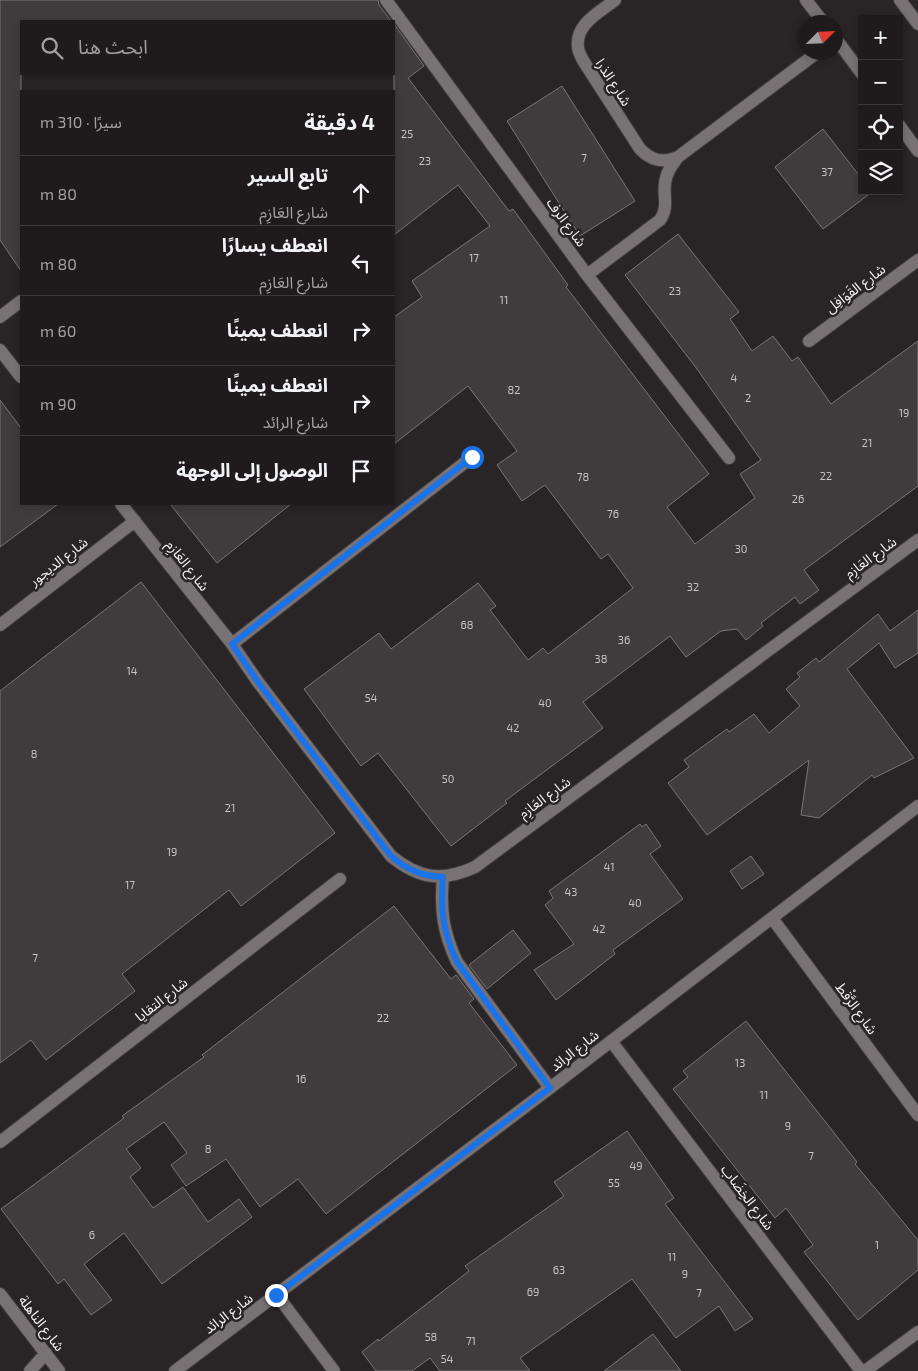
<!DOCTYPE html>
<html lang="ar">
<meta charset="utf-8">
<style>
:root{--surface:#1f1b1c;--page:#272425;--text:#f1f3f6;--muted:#a1a1a3;--line:#3c393b}
body{margin:0;font-family:"Exo 2","Noto Sans Arabic",sans-serif;background:var(--page);color:var(--text);direction:rtl}
.controls{position:absolute;right:15px;top:15px;display:grid;overflow:hidden;border-radius:0px;box-shadow:0 2px 8px #0003}
.controls button{width:45px;height:45px;display:grid;place-items:center;padding:0;border:0;border-bottom:1px solid var(--line);background:var(--surface);color:var(--text);font:25px sans-serif}
.compass{position:absolute;left:798px;top:15px;width:45px;height:45px;border-radius:50%;background:var(--surface);box-shadow:0 2px 8px #0003;rotate:66deg}
.stop{position:absolute;width:15px;height:15px;margin:-11px;border:4px solid #1a73e8;border-radius:50%;background:#fff}
.stop.end{background:#1a73e8;border-color:#fff;box-shadow:0 1px 5px #0008}
.list{margin:0;padding:0;list-style:none}
h2{display:flex;justify-content:space-between;align-items:center;height:65px;margin:0;padding:0 20px;font-size:21px}
h2 small{font-size:16px;font-weight:400;color:var(--muted)}
.list li{display:grid;grid-template-columns:32px 1fr auto;gap:15px;align-items:center;box-sizing:border-box;height:70px;padding:0 20px;border-top:1px solid var(--line)}
.list b{display:block;font-size:19px;white-space:nowrap}
.list p{margin:0;font-size:16px;white-space:nowrap;color:var(--muted)}
.list em{font-size:16px;font-style:normal;color:var(--muted)}
.icon{flex:none;width:28px;height:28px;fill:none;stroke:currentColor;stroke-width:2;stroke-linecap:round;stroke-linejoin:round}
.map{position:relative;flex:none;width:918px;height:1371px;overflow:hidden;direction:ltr}
.search{position:absolute;background:var(--surface);box-shadow:0 2px 8px #0003;left:20px;top:20px;width:375px;height:55px;display:flex;align-items:center;gap:12px;box-sizing:border-box;padding:0 18px;border-radius:0px;color:var(--muted);font-size:19px}
.panel{position:absolute;background:var(--surface);box-shadow:0 2px 8px #0003;left:20px;top:90px;width:375px;height:415px;border-radius:0px;direction:rtl}
.map>svg:first-child{display:block}
</style>
<div class="map">
<svg width="918" height="1371" viewBox="0 0 918 1371">
<rect width="100%" height="100%" fill="#292426"/>
<path fill="#403b3d" stroke="#7b7577" d="M0,0H378L379,5L391,21H21V271L0,240Z
M394,24L424,66L408,78L509,211L513,209L568,285L566,287L709,474L667,507L695,544L755,498L740,474L761,460L697,369L625,275L678,234L739,312L730,319L752,351L773,336L792,361L798,357L831,404L918,341V486L804,570L819,590L800,604L795,597L761,623L763,626L746,640L737,629L721,631L686,657L670,636L583,702L603,728L505,801L507,803L451,846L378,753L361,766L304,689L379,633L391,649L478,583L496,606L490,610L528,660L543,648L548,654L633,588L608,554L601,559L545,485L522,501L497,465L517,451L468,386L394,444V317L422,297L412,281L490,226L458,185L394,235Z
M562,86L635,201L580,236L507,121Z
M823,129L862,179V191L872,192L823,229L775,167Z
M0,400L21,428V504H58L0,547Z
M170,504H291L217,563Z
M141,582L335,833L241,906L229,890L122,974L135,991L46,1060L31,1040L0,1063V691Z
M918,610V653L895,668L879,643L847,669L914,758L874,778L872,775L819,818L801,815L809,760L707,835L668,783L689,767L684,760L727,729L729,732L754,714L769,733L800,706L786,689L800,677L797,673L816,658L819,662L878,614L890,631Z
M640,824L642,827L646,824L661,846L650,854L683,899L613,950L615,954L556,1000L534,970L574,944L545,905L553,898L549,891Z
M751,856L764,874L742,889L730,871Z
M394,906L451,979L456,975L474,999L469,1003L517,1065L326,1214L298,1179L260,1207L226,1159L186,1186L171,1165L187,1153L164,1122L126,1149L141,1168L130,1177L153,1208L183,1187L208,1222L239,1199L252,1217L162,1284L124,1233L84,1264L112,1300L91,1315L64,1279L58,1284L1,1209L124,1118L122,1116L204,1057L202,1055Z
M513,930L531,953L487,989L469,965Z
M746,1021L857,1162L855,1164L918,1240V1270L858,1320L804,1252L813,1245L786,1208L775,1218L673,1089L688,1077L683,1071Z
M627,1131L674,1198L665,1204L753,1319L735,1331L719,1306L676,1338L632,1279L520,1358L530,1371H440L430,1358L412,1371H376L362,1352L378,1339L379,1341L469,1271L465,1266L564,1196L554,1182Z
M653,1334L681,1371H604Z"/>
<g fill="none" stroke-linecap="round" stroke-linejoin="round">
<defs>
<path id="minor" d="M386,0L587,275L729,458
M615,0C600,12 575,24 578,47C578,52 582,58 584,62L640,149C652,161 662,163 678,157
M806,0L823,22
M900,0L918,24
M836,39L862,74
M899,125L918,151
M587,275L660,220C669,207 663,197 665,183C666,173 672,165 678,157L818,52
M0,317L21,301
M809,341L918,260
M0,350L21,377
M121,504L232,644L258,682L391,856C419,879 442,882 475,867L918,540
M0,625L135,521
M232,644L472,457
M443,877C440,910 443,932 457,962L550,1088
M772,918L918,1115
M611,1041L861,1371
M0,1142L340,879
M0,1294L59,1371
M277,1295L334,1371
M30,1371L46,1353
M175,1371L550,1088L918,806
M865,1371L918,1332"/>
</defs>
<use href="#minor" stroke="#433f41" stroke-width="14"/>
<use href="#minor" stroke="#787275" stroke-width="12"/>
</g>
<g fill="none" stroke-linecap="round" stroke-linejoin="round">
<path stroke="#1a73e8" stroke-width="6" d="M276,1295L550,1088L457,962C443,932 440,910 443,877C422,876 407,870 391,856L258,682L232,644L472,457"/>
</g>
<g text-anchor="middle" dominant-baseline="central" stroke-width="5" stroke-linejoin="round" paint-order="stroke">
<g font-size="11" fill="#c7c4c5">
<text x="407" y="133">25</text>
<text x="584" y="157">7</text>
<text x="425" y="160">23</text>
<text x="827" y="171">37</text>
<text x="474" y="257">17</text>
<text x="675" y="290">23</text>
<text x="504" y="299">11</text>
<text x="734" y="377">4</text>
<text x="514" y="389">82</text>
<text x="748" y="397">2</text>
<text x="904" y="412">19</text>
<text x="867" y="442">21</text>
<text x="826" y="475">22</text>
<text x="583" y="476">78</text>
<text x="798" y="498">26</text>
<text x="613" y="513">76</text>
<text x="741" y="548">30</text>
<text x="693" y="586">32</text>
<text x="467" y="624">68</text>
<text x="624" y="639">36</text>
<text x="601" y="658">38</text>
<text x="132" y="670">14</text>
<text x="371" y="697">54</text>
<text x="545" y="702">40</text>
<text x="513" y="727">42</text>
<text x="34" y="753">8</text>
<text x="448" y="778">50</text>
<text x="230" y="807">21</text>
<text x="172" y="851">19</text>
<text x="609" y="866">41</text>
<text x="130" y="884">17</text>
<text x="571" y="891">43</text>
<text x="635" y="902">40</text>
<text x="599" y="928">42</text>
<text x="35" y="957">7</text>
<text x="383" y="1017">22</text>
<text x="740" y="1062">13</text>
<text x="301" y="1078">16</text>
<text x="764" y="1094">11</text>
<text x="788" y="1125">9</text>
<text x="208" y="1148">8</text>
<text x="811" y="1155">7</text>
<text x="636" y="1165">49</text>
<text x="614" y="1182">55</text>
<text x="92" y="1234">6</text>
<text x="877" y="1244">1</text>
<text x="672" y="1256">11</text>
<text x="559" y="1269">63</text>
<text x="685" y="1273">9</text>
<text x="533" y="1291">69</text>
<text x="699" y="1292">7</text>
<text x="431" y="1336">58</text>
<text x="471" y="1340">71</text>
<text x="447" y="1358">54</text>
</g>
<g font-size="14" fill="#f4f1f2" stroke="#292426">
<text transform="translate(614 82) rotate(57)">شارع الذرا</text>
<text transform="translate(567 222) rotate(54)">شارع الرف</text>
<text transform="translate(855 288) rotate(-37)">شارع القَوَافِل</text>
<text transform="translate(870 557) rotate(-36)">شارع العَازِم</text>
<text transform="translate(58 561) rotate(-38)">شارع الديجور</text>
<text transform="translate(188 565) rotate(52)">شارع العَازِم</text>
<text transform="translate(544 797) rotate(-36)">شارع العَازِم</text>
<text transform="translate(161 999) rotate(-38)">شارع التقايا</text>
<text transform="translate(857 1008) rotate(54)">شارع الرَّقْط</text>
<text transform="translate(574 1050) rotate(-38)">شارع الرائد</text>
<text transform="translate(748 1197) rotate(53)">شارع الخِضَاب</text>
<text transform="translate(228 1313) rotate(-37)">شارع الرائد</text>
<text transform="translate(42 1323) rotate(53)">شارع الناهلة</text>
</g>
</g>
</svg>
<div class="controls">
<button>+</button>
<button>−</button>
<button><svg class="icon" aria-label="locate" viewBox="0 0 24 24"><circle cx="12" cy="12" r="6"/><path d="M12 2v4M12 18v4M2 12h4M18 12h4"/></svg></button>
<button><svg class="icon" aria-label="layers" viewBox="0 0 24 24"><path d="M12 4l9 5-9 5-9-5zM3 14l9 5 9-5"/></svg></button>
</div>
<svg class="compass" viewBox="-18 -18 36 36"><path d="M0-13l5 13h-10z" fill="#e53935"/><path d="M0 13l5-13h-10z" fill="#a1a1a3"/></svg>
<div class="stop" style="left:472px;top:457px"></div>
<div class="stop end" style="left:276px;top:1295px"></div>
<div class="search"><svg class="icon" aria-label="search" viewBox="0 0 24 24"><circle cx="10" cy="10" r="6"/><path d="M15 15l6 6"/></svg>ابحث هنا</div>
<section class="panel">
<h2>4 دقيقة<small>سيرًا · 310 m</small></h2>
<ul class="list">
<li><svg class="icon" aria-label="ahead" viewBox="0 0 24 24"><path d="M12 20V5M6 11l6-6 6 6"/></svg><div><b>تابع السير</b><p>شارع العَازِم</p></div><em>80 m</em></li>
<li><svg class="icon" aria-label="left" viewBox="0 0 24 24"><path d="M17 20v-9H6M10 6l-5 5 5 5"/></svg><div><b>انعطف يسارًا</b><p>شارع العَازِم</p></div><em>80 m</em></li>
<li><svg class="icon" aria-label="right" viewBox="0 0 24 24"><path d="M7 20v-9h11M14 6l5 5-5 5"/></svg><div><b>انعطف يمينًا</b></div><em>60 m</em></li>
<li><svg class="icon" aria-label="right" viewBox="0 0 24 24"><path d="M7 20v-9h11M14 6l5 5-5 5"/></svg><div><b>انعطف يمينًا</b><p>شارع الرائد</p></div><em>90 m</em></li>
<li><svg class="icon" aria-label="arrive" viewBox="0 0 24 24"><path d="M6 21V4h12l-3 4 3 4H6"/></svg><div><b>الوصول إلى الوجهة</b></div></li>
</ul>
</section>
</div>
